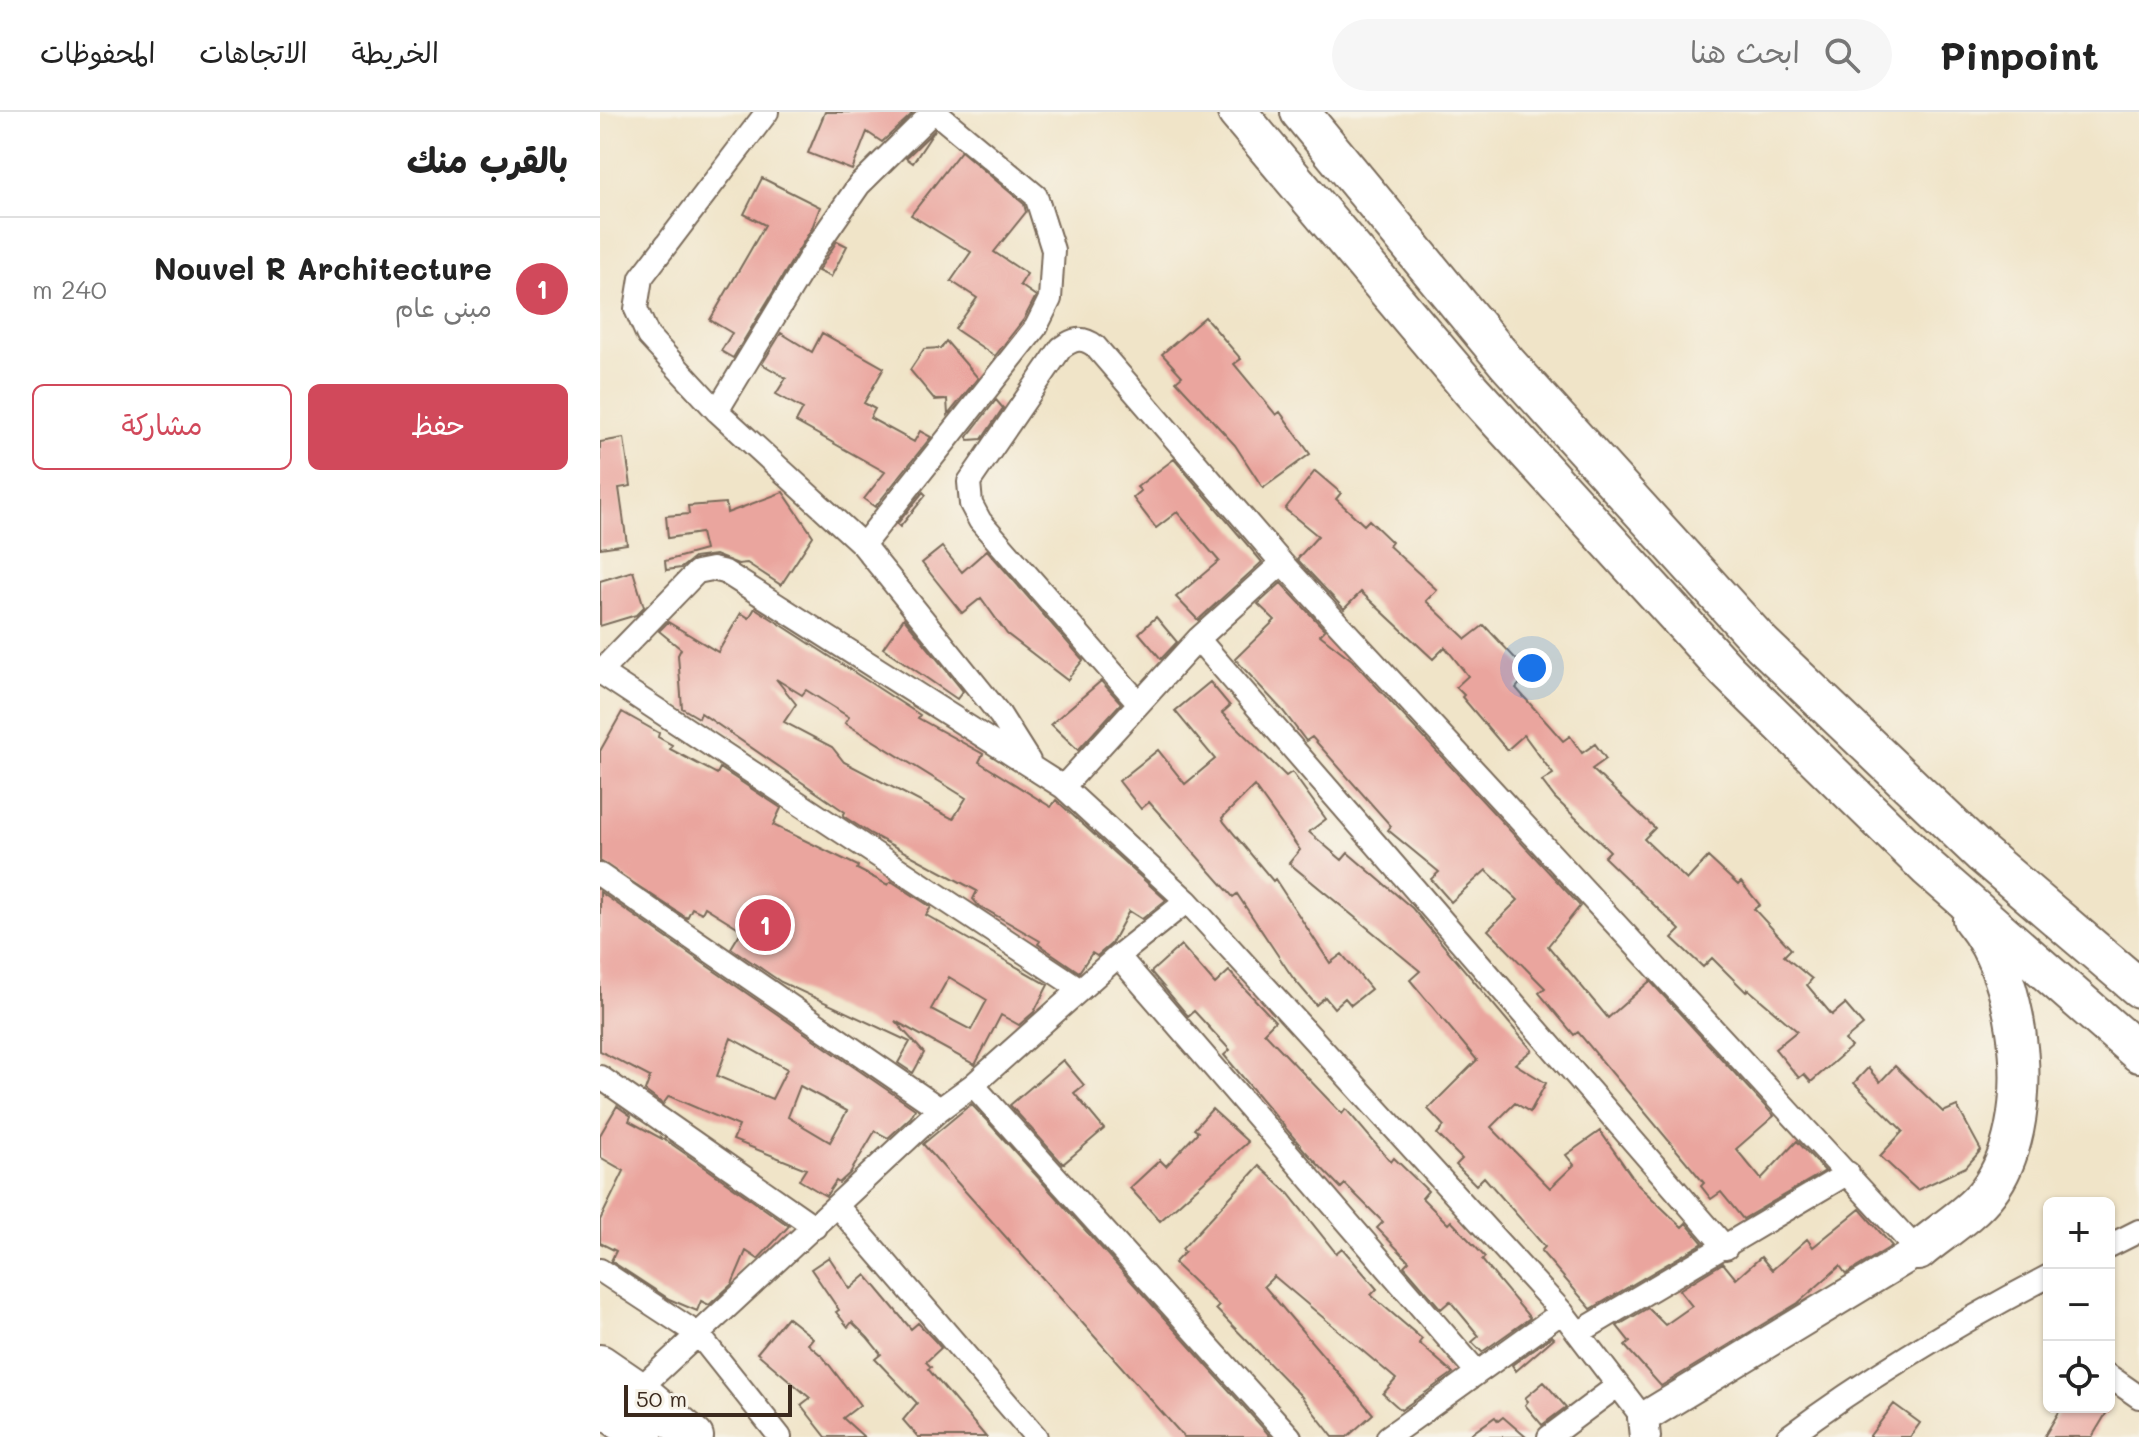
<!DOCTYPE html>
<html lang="ar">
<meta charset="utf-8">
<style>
:root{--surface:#fff;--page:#f6f6f6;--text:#222;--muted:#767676;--line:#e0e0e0;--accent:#d1495b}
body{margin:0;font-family:Mali,"Playpen Sans Arabic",sans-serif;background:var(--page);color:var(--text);direction:rtl}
.controls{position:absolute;right:24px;bottom:24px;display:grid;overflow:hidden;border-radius:12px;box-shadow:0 2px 6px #0004}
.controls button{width:72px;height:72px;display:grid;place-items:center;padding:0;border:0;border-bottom:2px solid var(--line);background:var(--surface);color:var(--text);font:40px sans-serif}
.scale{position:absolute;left:24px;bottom:20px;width:168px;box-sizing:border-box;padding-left:8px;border:4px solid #3b2a1e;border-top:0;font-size:22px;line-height:28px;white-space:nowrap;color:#3b2a1e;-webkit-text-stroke:6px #f7f3e8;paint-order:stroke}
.you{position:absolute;left:932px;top:556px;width:28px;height:28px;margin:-20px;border:6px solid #fff;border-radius:50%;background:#1a73e8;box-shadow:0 0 0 12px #1a73e833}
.badge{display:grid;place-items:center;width:52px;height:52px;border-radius:50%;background:var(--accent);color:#fff;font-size:26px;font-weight:700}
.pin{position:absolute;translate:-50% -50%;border:4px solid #fff;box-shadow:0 2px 8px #0006}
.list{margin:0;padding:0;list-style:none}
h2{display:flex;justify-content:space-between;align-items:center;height:104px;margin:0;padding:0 32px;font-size:34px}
h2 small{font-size:26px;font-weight:400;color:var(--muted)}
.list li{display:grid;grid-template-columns:52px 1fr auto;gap:24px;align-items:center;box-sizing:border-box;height:144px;padding:0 32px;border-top:2px solid var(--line)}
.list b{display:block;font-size:30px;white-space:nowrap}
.list p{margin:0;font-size:26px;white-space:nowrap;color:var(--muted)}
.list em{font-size:26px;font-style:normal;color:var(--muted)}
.actions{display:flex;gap:16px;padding:24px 32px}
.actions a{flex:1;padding:18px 0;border:2px solid var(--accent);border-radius:12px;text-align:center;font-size:28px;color:var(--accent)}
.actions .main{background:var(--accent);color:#fff}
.icon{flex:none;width:44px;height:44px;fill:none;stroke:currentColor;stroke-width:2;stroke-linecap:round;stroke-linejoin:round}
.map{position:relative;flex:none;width:1539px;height:1325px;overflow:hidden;direction:ltr}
header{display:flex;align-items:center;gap:48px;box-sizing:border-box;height:112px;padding:0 40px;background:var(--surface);border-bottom:2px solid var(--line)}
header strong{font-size:38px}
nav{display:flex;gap:44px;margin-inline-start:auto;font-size:28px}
.search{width:560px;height:72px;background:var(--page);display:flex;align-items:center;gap:20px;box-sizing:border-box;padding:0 28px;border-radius:44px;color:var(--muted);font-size:30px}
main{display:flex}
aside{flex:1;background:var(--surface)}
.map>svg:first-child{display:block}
</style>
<header>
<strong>Pinpoint</strong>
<div class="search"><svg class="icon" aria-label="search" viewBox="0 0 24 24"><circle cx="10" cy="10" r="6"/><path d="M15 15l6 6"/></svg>ابحث هنا</div>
<nav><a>الخريطة</a><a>الاتجاهات</a><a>المحفوظات</a></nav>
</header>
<main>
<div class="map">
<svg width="1539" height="1325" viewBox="0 0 1539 1325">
<rect width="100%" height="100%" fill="#f7f3e8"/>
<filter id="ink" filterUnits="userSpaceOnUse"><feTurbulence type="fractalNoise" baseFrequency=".0125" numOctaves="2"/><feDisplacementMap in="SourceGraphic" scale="16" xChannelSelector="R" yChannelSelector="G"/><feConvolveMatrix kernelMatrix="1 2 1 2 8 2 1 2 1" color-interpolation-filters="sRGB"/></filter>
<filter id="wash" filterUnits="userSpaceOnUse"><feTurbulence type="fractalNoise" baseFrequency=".006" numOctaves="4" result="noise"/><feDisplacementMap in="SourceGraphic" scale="32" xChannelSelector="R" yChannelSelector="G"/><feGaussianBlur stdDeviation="1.8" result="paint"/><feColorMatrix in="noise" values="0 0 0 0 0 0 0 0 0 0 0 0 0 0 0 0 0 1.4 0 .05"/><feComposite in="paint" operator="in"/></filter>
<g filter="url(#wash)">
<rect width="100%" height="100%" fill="#f0e4c8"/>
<g id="blocks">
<path fill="#eaa59e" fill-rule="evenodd" d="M225,0H309L312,2L282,30L267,20L252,58L208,41Z
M335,18L313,51L306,46Z
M361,39L424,92L426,100L394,140L427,162L420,173L436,184L424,207L395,244L355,217L377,186L351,169L371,140L311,103Z
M162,66L220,95L212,116L133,246L121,239L132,221L110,208L165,113L144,102Z
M237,129L247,134L231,165L218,159Z
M605,205L641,247L634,252L676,303L680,300L710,342L663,376L635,333L576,269L582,264L562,242Z
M181,221L212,240L222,221L284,256L264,291L275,297L270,306L314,330L320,319L331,325L275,395L264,387L285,360L196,310L203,297L176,282L186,266L162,252Z
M346,229L378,266L348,303L347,287L335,288L310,258L324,237L341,236Z
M396,288L403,296L382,327L369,328L367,325Z
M24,326L31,374L19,376L27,432L0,436V330Z
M574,347L662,450L598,508L576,485L619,449L577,400L556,416L533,386L541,379L537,375Z
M715,359L741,381L736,387L764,413L769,408L792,430L789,434L837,478L826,489L866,527L884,513L929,561L916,576L963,629L970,624L982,641L995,632L1006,647L992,657L1055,716L1044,727L1087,768L1108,745L1138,773L1141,770L1160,793L1154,797L1191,837L1184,844L1212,867L1207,873L1232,903L1245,892L1263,913L1245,928L1251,935L1211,970L1204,962L1199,966L1175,937L1197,919L1148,877L1146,880L1112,846L1103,855L1072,826L1080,818L1004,745L1010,739L955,686L942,669L953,662L924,623L907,638L862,585L864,583L856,575L868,564L845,535L833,547L761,480L744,497L697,447L718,424L685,397Z
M183,380L213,424L181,473L147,451L138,452L115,443L94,446L81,456L66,458L65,449L105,438L101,421L68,426L66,404L89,402L88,394L126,391L127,401Z
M323,380L326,383L300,415L297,412Z
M342,435L362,460L387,438L483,548L467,568L407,522L381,486L362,501L322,451Z
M33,459L44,495L36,503L0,514V469Z
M681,471L725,518L720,523L752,548L980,794L948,834L1008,906L1050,869L1174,1004L1136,1037L1161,1067L1197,1029L1225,1059L1143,1107L1121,1080L1111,1087L1101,1074L1104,1071L978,920L974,923L939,881L945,876L888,818L918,788L886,758L851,790L831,767L839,760L788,718L791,714L712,625L706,629L683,599L635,547L675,508L658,492Z
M155,496L320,603L318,606L383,642L379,650L451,695L456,688L566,788L542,807L529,799L511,832L497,844L492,841L479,860L438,832L440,829L378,793L373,787L377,779L271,722L243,704L245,700L101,601L99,606L82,596L78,543L81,537L59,519L68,510L118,540L141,501L149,506ZM176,567L202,583L206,578L249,605L245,611L366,686L353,707L244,650L232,635L184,610L196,592Z
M556,505L577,530L561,547L539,521Z
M304,506L363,579L357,587L283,536Z
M501,569L521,591L478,638L451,612Z
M610,570L630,594L622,601L686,664L692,660L726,707L709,720L742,748L748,741L812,796L932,938L915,952L946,971L930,1000L915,991L891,1015L950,1076L974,1053L966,1043L1000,1019L1038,1073L1082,1115L1086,1111L1103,1131L991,1197L941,1139L945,1135L884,1065L876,1073L856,1053L862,1047L837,1022L844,1014L828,997L877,948L810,868L820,859L689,751L700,738L654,674L622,706L624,710L673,769L675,767L730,851L742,842L771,877L751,893L745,886L734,896L725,885L716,893L693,866L637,782L633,785L549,690L541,697L519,669L558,638L585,672L615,647L575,599Z
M22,600L59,621L58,625L72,633L70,637L117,662L120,656L181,696L173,713L258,754L257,757L288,773L291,769L331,795L326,803L448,873L434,900L419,913L401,903L375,953L295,909L324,941L313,961L298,951L310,930L181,870L131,836L142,818L105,795L102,801L92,796L87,806L0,749V639ZM349,865L387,888L371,918L331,897Z
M0,780L315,997L311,1005L288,1026L275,1019L250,1061L239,1071L236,1069L226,1084L199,1068L206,1057L133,1028L139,1014L69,984L63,992L45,979L50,965L0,939ZM131,926L187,957L172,987L117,964ZM200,974L247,999L230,1030L188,1005Z
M581,833L615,872L629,859L647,879L675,909L664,920L742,1002L746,997L791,1050L794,1046L828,1079L822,1086L848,1112L851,1109L885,1145L882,1148L930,1206L882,1240L872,1230L879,1224L850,1189L841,1197L804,1154L809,1149L777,1116L783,1110L745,1072L741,1076L705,1039L624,943L630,938L594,899L588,904L551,860Z
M463,948L484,973L474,981L504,1017L463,1052L410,993Z
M1295,954L1343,1000L1357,994L1381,1038L1366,1055L1317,1078L1280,1044L1303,1019L1254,971L1268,956L1280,970Z
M371,992L389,1011L671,1325H584L323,1032Z
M17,994L31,1004L29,1009L70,1031L189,1114L158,1147L146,1139L132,1172L109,1193L101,1189L97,1199L69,1187L11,1149L16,1139L0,1131V1108L24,1059L0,1045V1023Z
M612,997L648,1030L560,1109L530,1076L560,1048L566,1054L598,1020L594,1017Z
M659,1054L688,1081L736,1141L742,1136L777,1177L771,1183L822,1227L819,1231L853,1261L801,1298L783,1282L796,1267L674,1164L664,1174L773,1302L747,1325H733L701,1284L616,1197L619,1194L574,1151L585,1140L582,1137Z
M1260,1097L1292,1134L1246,1162L1240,1154L1198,1191L1061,1274L1025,1234L1030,1230L1017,1214L1048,1196L1065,1213L1092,1194L1079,1178L1123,1151L1136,1167L1161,1145L1172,1158L1207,1127L1213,1135Z
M229,1145L250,1177L266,1163L311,1217L318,1211L336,1230L341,1236L326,1250L331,1255L328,1257L386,1325H318L303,1308L317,1291L275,1247L281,1242L268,1226L252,1210L248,1215L236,1200L239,1198L211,1157Z
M187,1205L213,1226L208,1232L223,1245L260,1293L243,1306L264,1325H226L201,1293L210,1286L157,1241Z
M952,1224L954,1226L916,1259L912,1253Z
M944,1270L966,1295L942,1313L925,1293L928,1289L925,1286Z
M1294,1292L1320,1311L1310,1325H1269Z
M1462,1295H1510L1492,1325H1444Z
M895,1305L898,1309L903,1305L926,1325H867Z"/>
</g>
</g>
<g filter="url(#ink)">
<use href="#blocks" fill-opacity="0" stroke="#7a6b5a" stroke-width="2"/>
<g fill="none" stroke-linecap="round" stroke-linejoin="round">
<defs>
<path id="street" d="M167,0L41,166L36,197L48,224L117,299L263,433L400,603L429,649
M117,299L218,132L259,73L333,0
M263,433L436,215L450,187L453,138L436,84L335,0
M598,527L1126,1136
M0,560L97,460L112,457L125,460L463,675L587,789L962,1200L1043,1306
M0,560L480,877
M539,591L380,409L371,392L369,370L461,236C473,227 482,224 495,234L682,451L1318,1139
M463,675L598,527L682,451
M0,763L340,997
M518,844L877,1260
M0,965L215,1115
M373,973L690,1325
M237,1094L436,1325
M1509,1134L1539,1119
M0,1158L99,1223L180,1325
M978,1221L1248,1061
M1509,1264L1539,1285
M38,1278L340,997L373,973L518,844L587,789
M788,1325L962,1200
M949,1325L1017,1274
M1188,1325C1271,1263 1357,1212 1449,1164"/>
<path id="secondary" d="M1045,1325L1043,1306L1318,1139"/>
<path id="highway" d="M637,0L871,278L1127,559L1328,756L1539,941
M700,0L907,251L1162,532L1382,742L1539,876
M1318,1139C1340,1120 1371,1102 1388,1079C1439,1013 1424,869 1372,807
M0,1252L38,1278L94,1325
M0,1293L43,1325"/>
</defs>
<use href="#street" stroke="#7a6b5a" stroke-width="26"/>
<use href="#secondary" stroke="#7a6b5a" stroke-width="34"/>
<use href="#highway" stroke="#7a6b5a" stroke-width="42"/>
<use href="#street" stroke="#fff" stroke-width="22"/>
<use href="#secondary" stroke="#fff" stroke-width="30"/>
<use href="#highway" stroke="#fff" stroke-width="38"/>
</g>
</g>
</svg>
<div class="controls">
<button>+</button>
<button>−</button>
<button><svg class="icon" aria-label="locate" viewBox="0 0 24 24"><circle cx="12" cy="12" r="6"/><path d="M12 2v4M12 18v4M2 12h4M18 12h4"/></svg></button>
</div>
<div class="scale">50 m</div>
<div class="you"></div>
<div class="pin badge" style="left:165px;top:813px">1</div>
</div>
<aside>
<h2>بالقرب منك<small></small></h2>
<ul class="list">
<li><span class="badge">1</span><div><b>Nouvel R Architecture</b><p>مبنى عام</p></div><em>240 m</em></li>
</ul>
<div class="actions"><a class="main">حفظ</a><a>مشاركة</a></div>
</aside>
</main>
